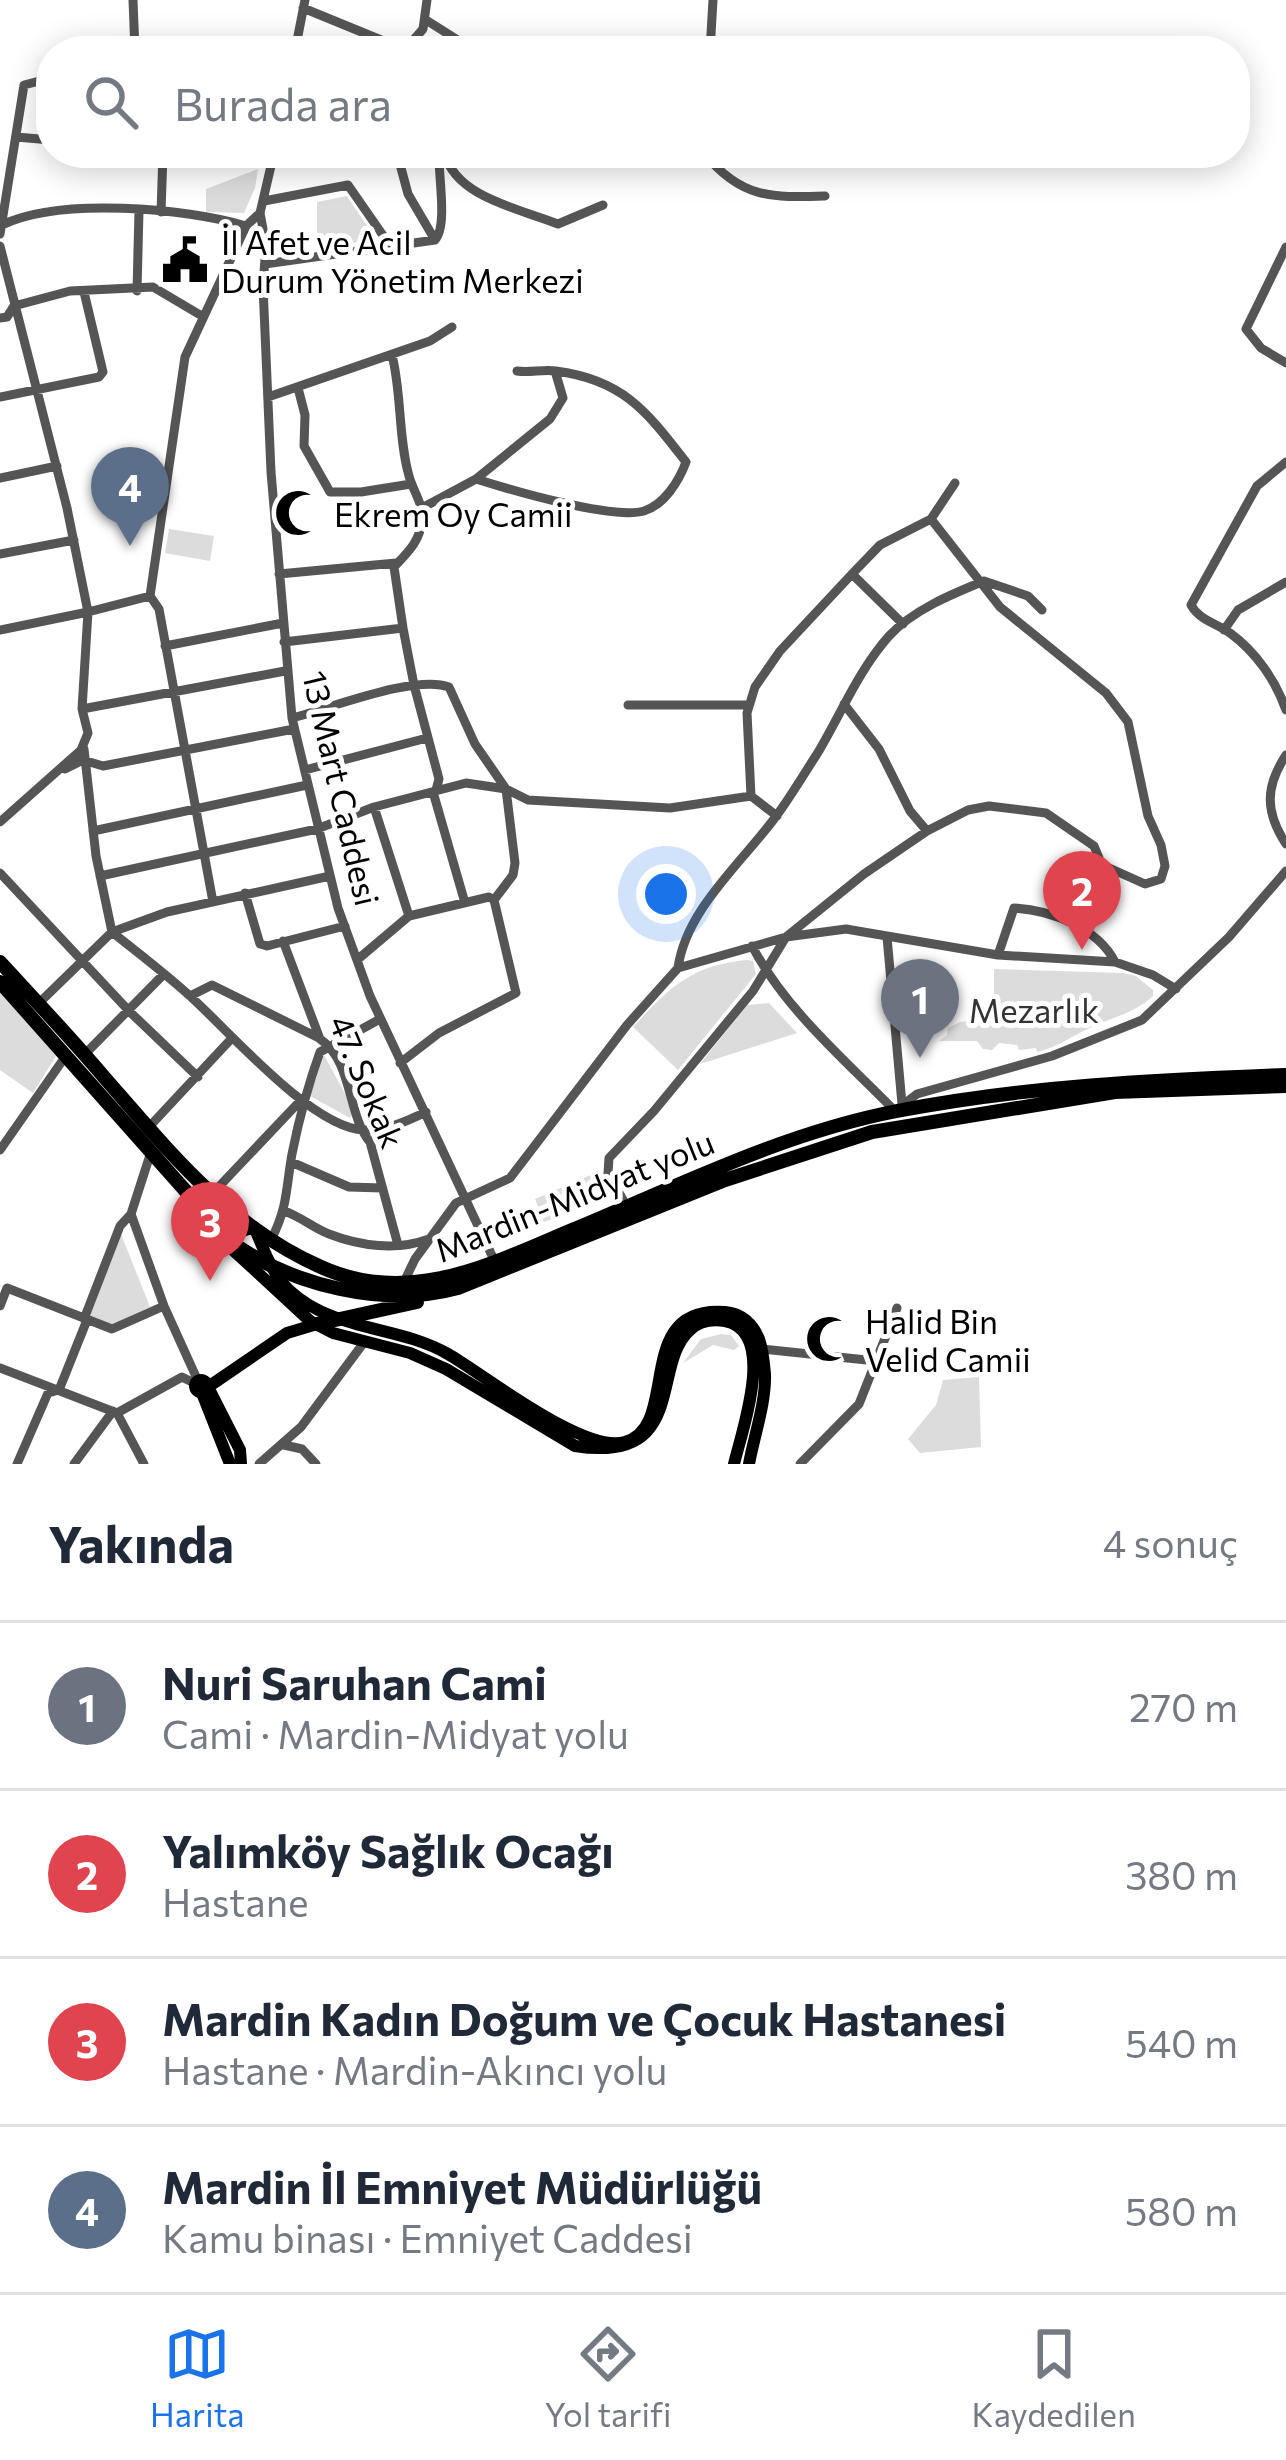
<!DOCTYPE html>
<html lang="tr">
<meta charset="utf-8">
<style>
:root{--surface:#fff;--page:#f2f2f3;--text:#1f2937;--muted:#747a83;--line:#e0e1e3;--accent:#1a73e8}
body{margin:0;font-family:Commissioner,sans-serif;background:var(--page);color:var(--text)}
.you{position:absolute;left:666px;top:894px;width:42px;height:42px;margin:-30px;border:9px solid #fff;border-radius:50%;background:#1a73e8;box-shadow:0 0 0 18px #1a73e833}
.badge{display:grid;place-items:center;width:78px;height:78px;border-radius:50%;background:var(--accent);color:#fff;font-size:39px;font-weight:700}
.pin{position:absolute;translate:-50% -99px;filter:drop-shadow(0 3px 6px #0008)}
.pin::after{content:'';position:absolute;top:63px;width:42px;height:36px;background:inherit;clip-path:polygon(0 0,100% 0,50% 100%)}
.list{margin:0;padding:0;list-style:none}
h2{display:flex;justify-content:space-between;align-items:center;height:156px;margin:0;padding:0 48px;font-size:51px}
h2 small{font-size:39px;font-weight:400;color:var(--muted)}
.list li{display:grid;grid-template-columns:78px 1fr auto;gap:36px;align-items:center;box-sizing:border-box;height:168px;padding:0 48px;border-top:3px solid var(--line)}
.list b{display:block;font-size:45px;white-space:nowrap}
.list p{margin:0;font-size:39px;white-space:nowrap;color:var(--muted)}
.list em{font-size:39px;font-style:normal;color:var(--muted)}
.icon{flex:none;width:66px;height:66px;fill:none;stroke:currentColor;stroke-width:2;stroke-linecap:round;stroke-linejoin:round}
.map{position:relative;flex:none;width:1286px;height:1464px;overflow:hidden}
.search{position:absolute;background:var(--surface);box-shadow:0 6px 30px #0003;left:36px;right:36px;top:36px;height:132px;display:flex;align-items:center;gap:30px;box-sizing:border-box;padding:0 42px;border-radius:48px;color:var(--muted);font-size:45px}
.sheet{height:828px;background:var(--surface)}
nav{display:flex;justify-content:space-around;align-items:center;box-sizing:border-box;height:168px;border-top:3px solid var(--line);background:var(--surface);font-size:33px;color:var(--muted)}
nav a{display:grid;justify-items:center;gap:6px}
nav .on{color:var(--accent)}
.map>svg:first-child{display:block}
</style>
<div class="map">
<svg width="1286" height="1464" viewBox="0 0 1286 1464">
<rect width="100%" height="100%" fill="#fff"/>
<path fill="#dcdcdc" d="M258,169L255,188L244,213L206,212V189Z
M347,196L374,236L339,248L317,251V202Z
M169,529L214,536L210,561L165,553Z
M747,960L753,961L756,974L678,1070L633,1027C669,988 691,965 747,960Z
M994,969L1123,973L1136,976L1153,990V996C1133,1014 1115,1016 1092,1027C1073,1035 1057,1048 1037,1052L1036,1048L1019,1050L1017,1045L999,1043L992,1050L983,1049L977,1041H939L947,1035L948,1028L960,1022L985,1019L994,996Z
M0,992L56,1056L33,1093L0,1070Z
M769,1003L797,1033L700,1064L747,1005Z
M324,1055L355,1112L350,1118L310,1096Z
M595,1173L610,1198L544,1222L535,1199Z
M121,1234L150,1307L112,1325L89,1316Z
M721,1334L731,1335L739,1346L734,1350L713,1345L683,1363L701,1339Z
M979,1377L981,1447L920,1453L908,1439L936,1405L943,1380Z"/>
<g fill="none" stroke-linecap="round" stroke-linejoin="round">
<path stroke="#555" stroke-width="9" d="M133,0L135,51
M303,8L408,51
M426,20L475,51
M295,51L305,0
M404,51L423,29L427,0
M710,51L713,0
M16,137L51,140
M274,153L260,213L266,245L263,286L271,472L292,718L338,908L370,996L495,1262
M397,153L408,194L435,240
M444,153C457,198 518,208 558,224L603,205
M704,153C740,198 771,198 825,196
M163,158L177,160L194,153
M264,201L348,185L389,244
M161,212L163,153
M2,225C59,197 185,208 246,226
M0,234L24,85L51,78
M0,246L67,508L88,612L0,630
M1286,247L1246,329L1261,348L1286,363
M265,264L435,240C448,226 438,175 439,153
M137,291L139,211
M0,318L7,317L14,306L70,291L153,287L202,316
M392,355C402,395 398,437 409,476C413,491 424,505 422,520C420,542 407,553 394,567L403,628
M298,388L305,415L304,446L330,492H361L411,484
M0,397L99,377L103,372L84,292
M268,397L430,341L452,327
M1286,462L1257,486L1191,605C1199,620 1216,623 1230,633C1256,652 1276,681 1286,710
M0,478L57,466
M476,479L550,419L563,398L555,371
M422,508L476,479C511,490 612,520 644,511C664,505 679,481 686,462C647,412 624,380 556,371C543,369 530,373 517,371
M931,519L1000,607L1106,693L1128,722L1148,816L1161,845L1165,866L1161,879L1145,884L1098,863
M0,554L74,540
M279,574L396,563
M852,574L903,624
M150,596L159,609L213,902
M1224,630L1238,610L1286,582
M284,642L403,628L414,685L439,779L436,790
M165,646L283,623
M844,704L879,749L910,811L927,831
M628,705H749
M82,709L285,671
M292,718C329,709 415,674 449,687L475,744L506,789L515,863L513,875L494,900
M1286,755C1265,787 1265,812 1286,844
M65,769L83,760L103,766L294,729
M305,770L427,738
M433,792L465,903
M751,796L747,713L755,687L780,651L852,574L880,545L931,519L955,483
M374,807L409,916
M0,822L81,750L88,733L82,709L88,612L150,596L185,357L246,226L260,213
M93,831L307,785
M0,873L130,1012L198,1077
M100,876L317,829L374,807L466,783L506,789L528,800L670,808L751,796L777,816
M330,876L167,912L112,932C138,953 166,974 191,997C229,1031 312,1128 364,1130C386,1131 407,1121 426,1112
M245,893L260,944L267,946L345,926
M887,937L902,1104
M283,941L320,1039C353,1061 347,1115 370,1142L398,1245
M752,946C786,1010 845,1060 895,1111L917,1094L1052,1056L1142,1020L1229,937L1286,871
M998,955L1014,908C1051,910 1098,928 1115,962
M357,960L409,916L489,897L494,900L516,993L439,1033L400,1063
M678,968C686,909 743,862 777,815C791,796 804,774 817,754C841,714 858,671 889,636C913,610 952,594 984,581L1028,596L1042,610
M190,996L212,985L319,1038
M38,1004L112,932L96,856L84,749
M85,1054L163,975
M149,1127L232,1038
M0,1150L65,1057
M291,1162L349,1187L382,1188
M211,1195L301,1100
M627,1207L608,1173L609,1158L654,1111L753,991L786,937L864,874L927,831L968,810L989,806L1046,813L1094,846L1099,858L1082,929
M284,1211C300,1216 313,1228 329,1234C360,1246 397,1251 429,1239
M131,1214L164,1306L198,1381
M272,1238C288,1206 286,1187 292,1154C299,1119 308,1085 320,1052L380,1019
M403,1284L415,1259L456,1203L510,1178L627,1025L678,968L786,937L846,929L998,955L1115,962L1153,975L1176,989
M0,1306L7,1288L112,1329L164,1306
M84,1319L120,1226L131,1214L150,1155
M762,1349L876,1361
M0,1368L117,1413L144,1464
M117,1413L182,1377L196,1384
M284,1445L302,1449L316,1464
M17,1464L48,1393L59,1390L87,1320
M74,1464L113,1411
M259,1464L301,1427L365,1341
M800,1464L859,1404L897,1308"/>
<path stroke="#000" stroke-width="12" d="M195 1386a6 6 0 1 1 12 0a6 6 0 1 1-12 0Z
M202,1393L230,1464
M241,1464L240,1450L208,1387L287,1333L317,1324
M734,1464C742,1430 778,1331 725,1321C712,1319 699,1321 690,1330C650,1365 689,1464 575,1446L446,1369L410,1353L333,1333L310,1321L233,1250V1234L254,1227C264,1249 271,1273 289,1290C334,1332 398,1325 448,1354C486,1376 584,1454 625,1442C682,1426 631,1305 725,1312C741,1313 753,1324 759,1339C763,1350 764,1362 765,1374C766,1403 754,1436 749,1464"/>
<path stroke="#000" stroke-width="14" d="M0,962C35,1000 71,1038 104,1077C168,1150 229,1227 321,1267C409,1307 491,1264 572,1230C678,1186 783,1133 897,1111C1025,1086 1156,1080 1286,1075
M0,982L231,1242C293,1286 384,1308 458,1288L725,1180L872,1132L1115,1092L1286,1086
M317,1324L417,1302"/>
</g>
<defs>
<symbol id="civic-bare" viewBox="-9 -9 18 18"><path d="M-.6-6.5H3V-4.5H.6V-3L4-1V1h2V6H-6V1h2V-1L-.6-3ZM-1.2 2.5V6h2.4V2.5Z" fill="#000" stroke="#fff" stroke-width="2.5" paint-order="stroke"/></symbol>
<symbol id="mosque-bare" viewBox="-9 -9 18 18"><path d="M3.5-4.9A6 6 0 1 0 3.5 4.9A5 5 0 1 1 3.5-4.9Z" fill="#000" stroke="#fff" stroke-width="2.5" paint-order="stroke"/></symbol>
</defs>
<g fill-rule="evenodd">
<use href="#civic-bare" x="152" y="227" width="66" height="66"/>
<use href="#mosque-bare" x="265" y="480" width="66" height="66"/>
<use href="#mosque-bare" x="796" y="1306" width="66" height="66"/>
</g>
<g text-anchor="middle" dominant-baseline="central" stroke-width="10" stroke-linejoin="round" paint-order="stroke">
<g font-size="33" fill="#000" stroke="#fff" text-anchor="start">
<text x="221" y="241">İl Afet ve Acil<tspan x="221" dy="38">Durum Yönetim Merkezi</tspan></text>
<text x="334" y="513">Ekrem Oy Camii</text>
<text x="865" y="1320">Halid Bin<tspan x="865" dy="38">Velid Camii</tspan></text>
</g>
<g font-size="33" fill="#000" stroke="#fff">
<text transform="translate(342 788) rotate(77)">13 Mart Caddesi</text>
<text transform="translate(368 1081) rotate(67)">47. Sokak</text>
<text transform="translate(574 1195) rotate(-22)">Mardin-Midyat yolu</text>
</g>
<g font-size="33" fill="#333" stroke="#fff">
<text x="1034" y="1009">Mezarlık</text>
</g>
</g>
</svg>
<div class="you"></div>
<div class="pin badge" style="left:920px;top:1058px;background:#6b7280">1</div>
<div class="pin badge" style="left:1082px;top:950px;background:#e0444e">2</div>
<div class="pin badge" style="left:210px;top:1281px;background:#e0444e">3</div>
<div class="pin badge" style="left:130px;top:546px;background:#5c6f8a">4</div>
<div class="search"><svg class="icon" aria-label="search" viewBox="0 0 24 24"><circle cx="10" cy="10" r="6"/><path d="M15 15l6 6"/></svg>Burada ara</div>
</div>
<section class="sheet">
<h2>Yakında<small>4 sonuç</small></h2>
<ul class="list">
<li><span class="badge" style="background:#6b7280">1</span><div><b>Nuri Saruhan Cami</b><p>Cami · Mardin-Midyat yolu</p></div><em>270 m</em></li>
<li><span class="badge" style="background:#e0444e">2</span><div><b>Yalımköy Sağlık Ocağı</b><p>Hastane</p></div><em>380 m</em></li>
<li><span class="badge" style="background:#e0444e">3</span><div><b>Mardin Kadın Doğum ve Çocuk Hastanesi</b><p>Hastane · Mardin-Akıncı yolu</p></div><em>540 m</em></li>
<li><span class="badge" style="background:#5c6f8a">4</span><div><b>Mardin İl Emniyet Müdürlüğü</b><p>Kamu binası · Emniyet Caddesi</p></div><em>580 m</em></li>
</ul>
</section>
<nav>
<a class="on"><svg class="icon" aria-label="map" viewBox="0 0 24 24"><path d="M3 6l6-2 6 2 6-2v14l-6 2-6-2-6 2zM9 4v14M15 6v14"/></svg>Harita</a>
<a><svg class="icon" aria-label="directions" viewBox="0 0 24 24"><path d="M12 3l9 9-9 9-9-9zM9 14v-3h6M13 9l2 2-2 2"/></svg>Yol tarifi</a>
<a><svg class="icon" aria-label="saved" viewBox="0 0 24 24"><path d="M7 4h10v16l-5-4-5 4z"/></svg>Kaydedilen</a>
</nav>
